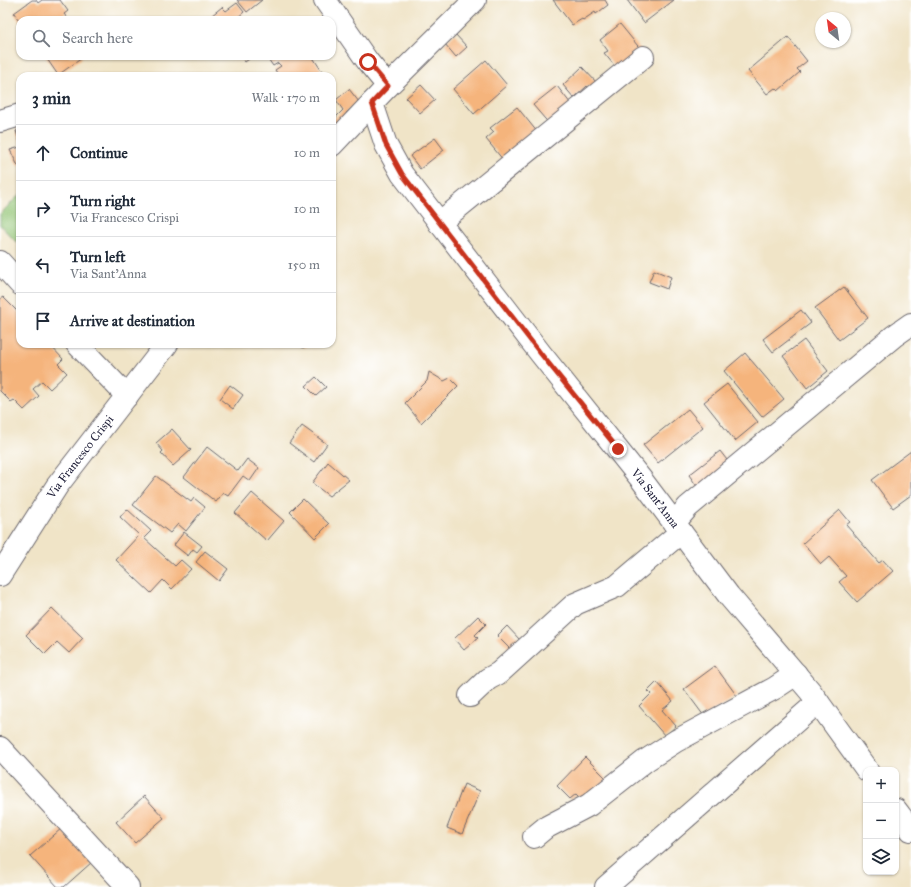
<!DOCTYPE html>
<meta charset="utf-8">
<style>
:root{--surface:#fff;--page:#f6f6f7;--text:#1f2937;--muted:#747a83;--line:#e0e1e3}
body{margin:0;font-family:"IM FELL Great Primer",serif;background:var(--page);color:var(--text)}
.controls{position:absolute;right:12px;bottom:12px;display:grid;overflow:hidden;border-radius:8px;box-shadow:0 1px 3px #0004}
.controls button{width:36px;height:36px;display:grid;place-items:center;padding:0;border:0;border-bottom:1px solid var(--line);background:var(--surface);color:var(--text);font:20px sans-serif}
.compass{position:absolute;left:815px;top:12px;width:36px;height:36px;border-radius:50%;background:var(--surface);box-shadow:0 1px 3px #0004;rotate:331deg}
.stop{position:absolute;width:12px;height:12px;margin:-9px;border:3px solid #c8321e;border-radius:50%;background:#fff}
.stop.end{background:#c8321e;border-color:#fff;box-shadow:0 1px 4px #0008}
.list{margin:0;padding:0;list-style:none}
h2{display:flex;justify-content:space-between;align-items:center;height:52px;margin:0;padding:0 16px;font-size:17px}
h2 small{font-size:13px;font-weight:400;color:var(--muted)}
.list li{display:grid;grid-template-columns:26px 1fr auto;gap:12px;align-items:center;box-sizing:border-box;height:56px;padding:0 16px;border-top:1px solid var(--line)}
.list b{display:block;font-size:15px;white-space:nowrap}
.list p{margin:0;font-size:13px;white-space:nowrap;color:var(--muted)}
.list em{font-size:13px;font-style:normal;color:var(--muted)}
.icon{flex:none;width:22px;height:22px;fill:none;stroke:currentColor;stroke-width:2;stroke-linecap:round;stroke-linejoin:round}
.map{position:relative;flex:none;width:911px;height:887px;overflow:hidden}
.search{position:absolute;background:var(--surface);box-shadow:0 1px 3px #0004;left:16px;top:16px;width:320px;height:44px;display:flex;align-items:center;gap:10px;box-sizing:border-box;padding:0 14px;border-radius:12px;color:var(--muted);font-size:15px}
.panel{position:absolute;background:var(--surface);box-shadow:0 1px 3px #0004;left:16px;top:72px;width:320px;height:276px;border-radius:12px}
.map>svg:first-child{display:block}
</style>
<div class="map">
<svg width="911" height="887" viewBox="0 0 911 887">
<rect width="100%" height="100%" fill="#fff"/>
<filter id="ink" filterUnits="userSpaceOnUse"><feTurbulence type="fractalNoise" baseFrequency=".025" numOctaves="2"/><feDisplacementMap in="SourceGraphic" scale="8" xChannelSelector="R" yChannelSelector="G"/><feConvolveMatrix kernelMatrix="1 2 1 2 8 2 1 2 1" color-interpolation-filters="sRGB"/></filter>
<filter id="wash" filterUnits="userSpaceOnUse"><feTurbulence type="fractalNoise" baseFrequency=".012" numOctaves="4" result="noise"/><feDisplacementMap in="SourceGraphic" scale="16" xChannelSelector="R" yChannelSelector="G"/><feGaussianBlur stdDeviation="0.9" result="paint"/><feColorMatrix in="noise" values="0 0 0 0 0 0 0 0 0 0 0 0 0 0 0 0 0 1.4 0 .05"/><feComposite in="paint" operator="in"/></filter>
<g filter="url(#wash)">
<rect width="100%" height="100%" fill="#f0e4c7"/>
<path fill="#93c474" stroke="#5a7358" d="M20,194V239L16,242L0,225V214Z"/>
<g id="blocks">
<path fill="#f5b47b" d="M32,0H36L38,3L42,0H60L68,11L64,14L69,20H20V22L14,13Z
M237,0H262L247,12Z
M553,0H605L608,5L596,14L595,12L583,20L582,19L572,25Z
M627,0H674L644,23Z
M237,3L244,12L237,18L238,20H206L222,7L226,11Z
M620,24L642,51L618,70L604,53L608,51L600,40Z
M455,34L467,47L456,57L445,44Z
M788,37L807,61L797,69L800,72L778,91L775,88L767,94L748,71Z
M45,56H80L82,58L58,75Z
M240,56H253L245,62Z
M266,56H312L325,76H279L275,70L281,66L278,63L273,66Z
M486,60L507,85L474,114L453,89Z
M582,67L598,84L591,91L587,86L574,98L563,85Z
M421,85L435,100L420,113L406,98Z
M557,86L574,108L551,126L533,105Z
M349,89L359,102L346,113L349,116L337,127L332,121L343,110L336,100Z
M517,107L538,133L504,161L486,139L494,132L490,128Z
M20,130V143L16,131Z
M435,138L444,150L420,169L410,156Z
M20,147V165L18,166L10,150Z
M654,270L671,277L667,289L649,282Z
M844,287L868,318L839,340L815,308Z
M3,297L20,314V344H49L63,359L58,364L67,373L50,389L42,381L33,389L39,396L24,410L14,400L11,402L0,391V299Z
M801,310L811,323L773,352L763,339Z
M804,340L828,371L807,388L783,356Z
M299,344H308L303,348Z
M745,353L784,399L762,417L724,371Z
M429,372L444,381L450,378L458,386L421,423L405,403L427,381Z
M316,377L326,387L316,396L306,386Z
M727,384L758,422L735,441L704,402Z
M230,385L243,395L233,409L220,399Z
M688,409L703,427L658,463L643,445Z
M302,426L327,444L314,462L289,443Z
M172,429L191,450L173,466L161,453L163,451L156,443Z
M207,447L238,471L247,459L259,468L250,481L243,476L228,496L223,493L216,502L184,477Z
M720,451L730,464L699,489L689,475Z
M911,451V495L893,508L872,480Z
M328,462L349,480L329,496L312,483Z
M156,476L191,502L194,498L205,507L186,531L178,524L170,533L133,505Z
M252,493L284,521L267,541L235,513Z
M303,499L329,524L315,538L290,512Z
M127,509L151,531L144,538L175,566L181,560L191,569L172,589L163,580L151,593L116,560L139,535L120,517Z
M840,510L850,522L846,525L879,563L883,560L893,571L857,602L839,582L846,576L829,557L821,564L803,543Z
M184,532L202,546L197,552L193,549L188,556L174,545Z
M205,551L228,569L219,581L196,562Z
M52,608L83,638L69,653L57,642L45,654L26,635Z
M478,616L486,624L475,635L478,638L464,650L454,639Z
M507,626L520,640L510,649L497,636Z
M715,666L737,696L704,716L684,689Z
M657,682L673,701L662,710L676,726L665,736L639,706L651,694L648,691Z
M585,757L608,780L585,803L576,794L570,799L557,786Z
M464,784L480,791L462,834L447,828Z
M144,796L164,818L135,843L116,822Z
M62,828L92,862L64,887H58L30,856Z"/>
</g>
</g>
<g filter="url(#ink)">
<use href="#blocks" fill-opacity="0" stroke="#6a666c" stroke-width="1"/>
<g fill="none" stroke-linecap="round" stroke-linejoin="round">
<defs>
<g id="minor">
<path d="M325,0L368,62L388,86"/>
<path id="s1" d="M372,103L386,145L402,174L541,354L641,479L729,596L810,691L867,770"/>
<path d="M0,121L20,115"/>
<path d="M332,145L388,86L475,0"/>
<path d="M439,223L643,57"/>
<path d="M0,262L20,284"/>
<path d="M77,344L127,396"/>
<path d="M674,523L688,507L894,336L911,324"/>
<path id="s2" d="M0,575L57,486L167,344"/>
<path d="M470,696L488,679L499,673L575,604L617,586L681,532"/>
<path d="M0,748L128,887"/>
<path d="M896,810L911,830"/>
<path d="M534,837L545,828L589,805L645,761L676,741L775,688L796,674"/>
<path d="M606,887L818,702"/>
</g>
</defs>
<use href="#minor" stroke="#6a666c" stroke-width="24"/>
<use href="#minor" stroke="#fff" stroke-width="22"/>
</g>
</g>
<g fill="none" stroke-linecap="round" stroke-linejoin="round" filter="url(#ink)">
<path stroke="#c8321e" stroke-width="5" d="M368,62L388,86L372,103L386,145L402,174L541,354L618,449"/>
</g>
<g text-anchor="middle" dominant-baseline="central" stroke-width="3.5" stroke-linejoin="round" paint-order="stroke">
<g font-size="12" fill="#22223b" stroke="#fff">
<text stroke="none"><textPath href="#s2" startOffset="143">Via Francesco Crispi</textPath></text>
<text stroke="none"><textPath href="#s1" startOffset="489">Via Sant'Anna</textPath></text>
</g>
</g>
</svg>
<div class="controls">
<button>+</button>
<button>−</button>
<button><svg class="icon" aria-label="layers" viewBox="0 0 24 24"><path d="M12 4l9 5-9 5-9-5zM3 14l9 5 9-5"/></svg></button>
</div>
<svg class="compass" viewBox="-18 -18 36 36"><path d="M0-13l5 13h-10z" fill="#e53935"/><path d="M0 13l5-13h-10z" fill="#747a83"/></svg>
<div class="stop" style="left:368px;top:62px"></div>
<div class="stop end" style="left:618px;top:449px"></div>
<div class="search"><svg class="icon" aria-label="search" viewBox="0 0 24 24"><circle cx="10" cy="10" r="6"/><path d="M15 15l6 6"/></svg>Search here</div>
<section class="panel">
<h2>3 min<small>Walk · 170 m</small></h2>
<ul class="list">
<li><svg class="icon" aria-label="ahead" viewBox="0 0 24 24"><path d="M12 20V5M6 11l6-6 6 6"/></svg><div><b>Continue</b></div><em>10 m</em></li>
<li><svg class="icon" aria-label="right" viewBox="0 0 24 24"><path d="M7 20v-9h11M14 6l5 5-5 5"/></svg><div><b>Turn right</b><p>Via Francesco Crispi</p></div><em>10 m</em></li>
<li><svg class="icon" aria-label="left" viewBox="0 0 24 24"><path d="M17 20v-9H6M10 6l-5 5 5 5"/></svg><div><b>Turn left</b><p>Via Sant'Anna</p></div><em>150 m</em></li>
<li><svg class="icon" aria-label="arrive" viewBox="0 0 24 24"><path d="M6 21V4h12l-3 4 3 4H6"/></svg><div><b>Arrive at destination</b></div></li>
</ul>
</section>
</div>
